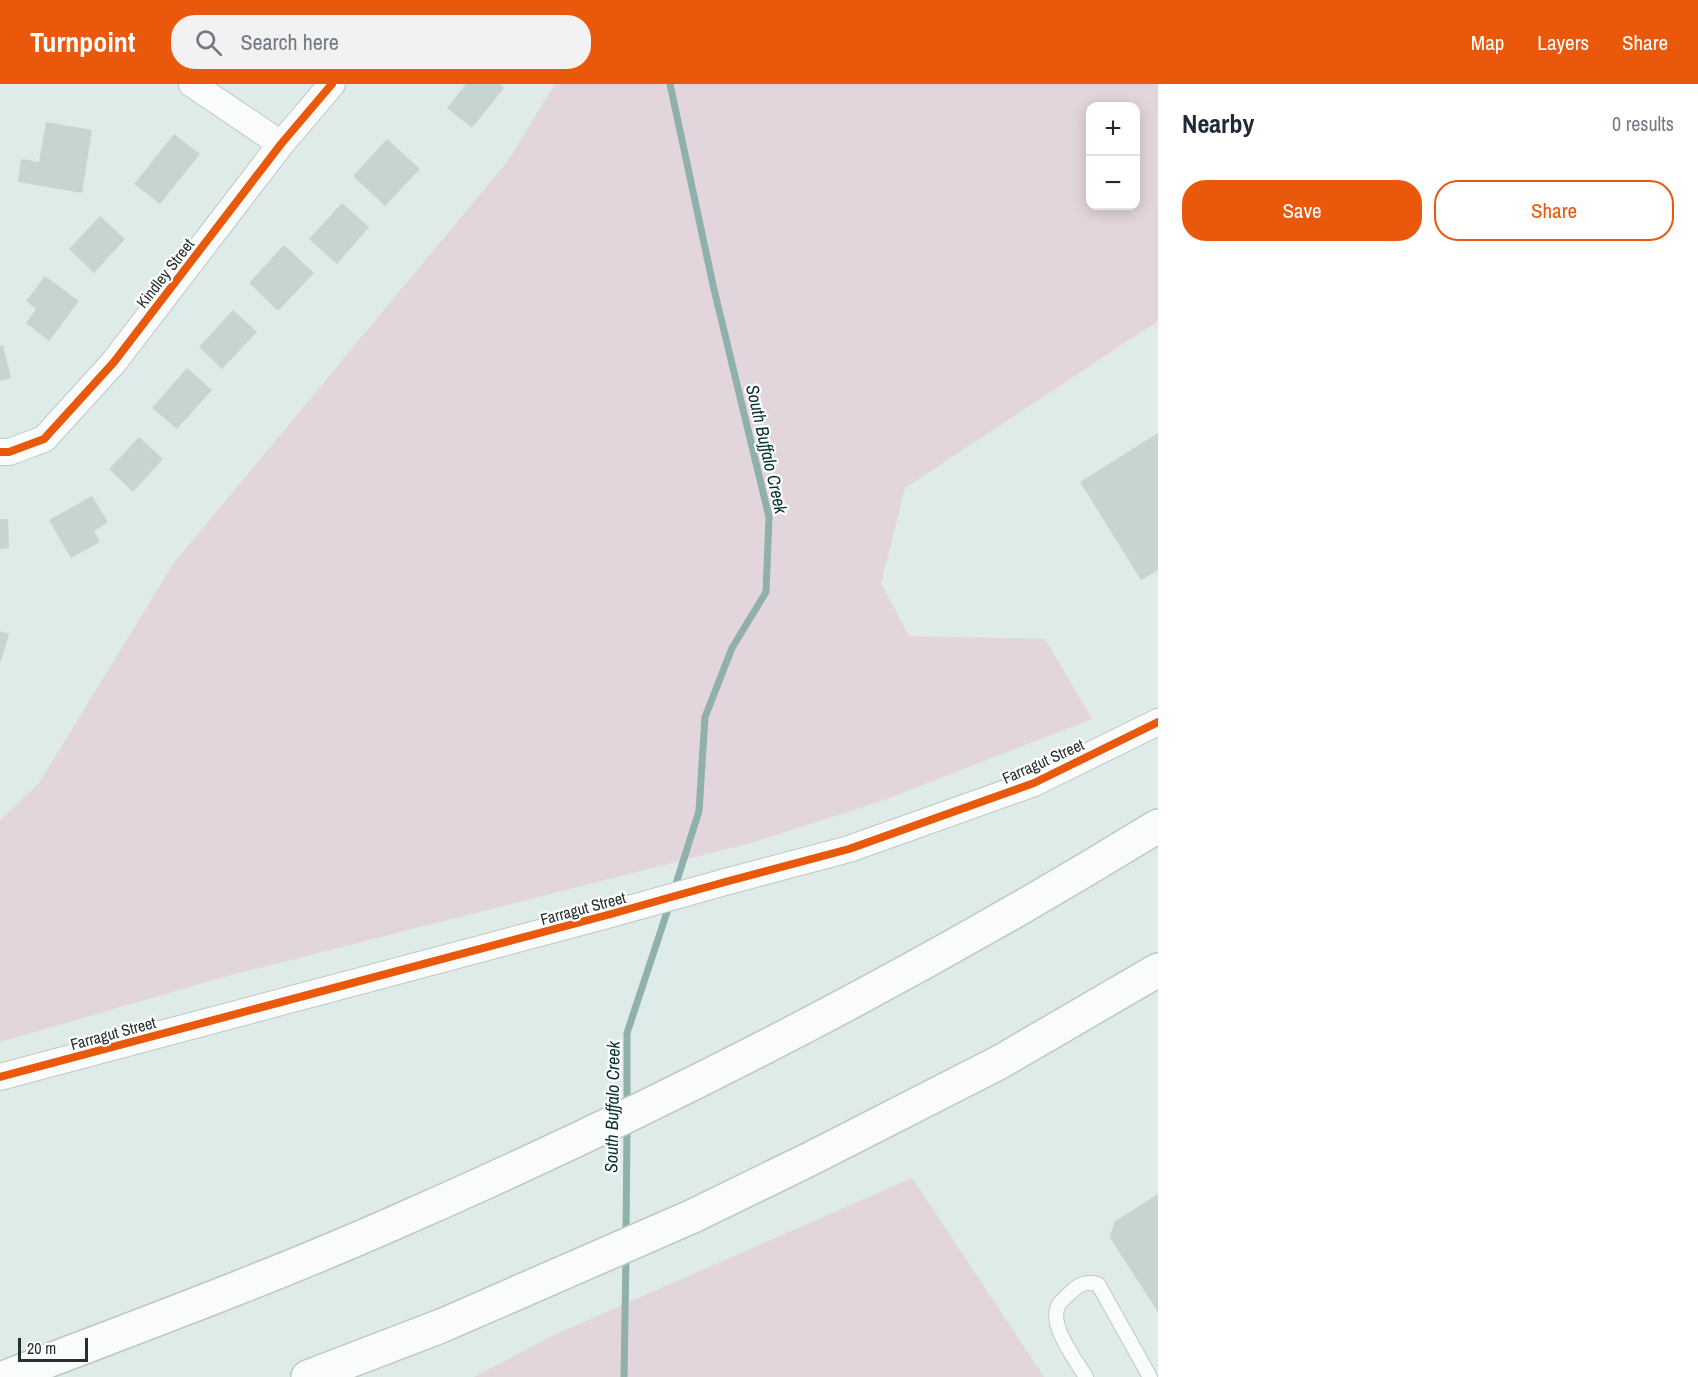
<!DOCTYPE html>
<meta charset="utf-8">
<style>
:root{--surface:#fff;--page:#f2f2f3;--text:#1f2937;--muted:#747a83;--line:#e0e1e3;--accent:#ea580c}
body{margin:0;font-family:"Archivo Narrow",sans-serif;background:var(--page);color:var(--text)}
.controls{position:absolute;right:18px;top:18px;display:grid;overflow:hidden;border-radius:12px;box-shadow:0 3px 15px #0003}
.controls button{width:54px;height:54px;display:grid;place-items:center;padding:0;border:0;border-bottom:2px solid var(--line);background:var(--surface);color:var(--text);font:30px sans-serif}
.scale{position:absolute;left:18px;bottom:15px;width:70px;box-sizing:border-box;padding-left:6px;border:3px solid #26302e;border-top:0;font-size:16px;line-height:21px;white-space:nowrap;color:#26302e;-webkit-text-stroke:4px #fff;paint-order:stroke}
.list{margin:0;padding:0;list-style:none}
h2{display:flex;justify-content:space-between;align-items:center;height:78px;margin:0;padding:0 24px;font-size:26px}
h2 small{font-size:20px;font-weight:400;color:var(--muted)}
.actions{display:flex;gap:12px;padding:18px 24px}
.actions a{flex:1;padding:14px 0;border:2px solid var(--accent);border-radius:24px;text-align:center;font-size:21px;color:var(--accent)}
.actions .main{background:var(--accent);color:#fff}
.icon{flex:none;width:33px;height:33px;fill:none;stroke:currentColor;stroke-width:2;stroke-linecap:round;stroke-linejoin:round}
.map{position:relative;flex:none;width:1158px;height:1293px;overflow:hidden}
header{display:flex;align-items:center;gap:36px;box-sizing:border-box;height:84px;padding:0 30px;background:var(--accent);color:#fff}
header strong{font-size:28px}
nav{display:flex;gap:33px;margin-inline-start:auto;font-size:21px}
.search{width:420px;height:54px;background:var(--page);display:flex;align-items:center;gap:15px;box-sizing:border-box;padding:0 21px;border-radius:24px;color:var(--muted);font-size:22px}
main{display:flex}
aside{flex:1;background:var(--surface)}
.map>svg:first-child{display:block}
</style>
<header>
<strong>Turnpoint</strong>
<div class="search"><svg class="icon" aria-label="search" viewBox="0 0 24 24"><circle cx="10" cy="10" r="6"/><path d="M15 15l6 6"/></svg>Search here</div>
<nav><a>Map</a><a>Layers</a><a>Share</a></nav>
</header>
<main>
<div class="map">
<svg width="1158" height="1293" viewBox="0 0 1158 1293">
<rect width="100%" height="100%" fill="#deebe9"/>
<path fill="#e3d5dc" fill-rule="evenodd" d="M555,0H1158V237L905,404L881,499L909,552L1045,555L1092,635L884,716L754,758L224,893L0,958V736L39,699L173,480L507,78ZM1090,22H1136V122H1090Z
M912,1094L1044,1293H474L554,1251Z"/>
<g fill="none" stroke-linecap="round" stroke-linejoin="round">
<path stroke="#8fb0ab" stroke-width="7" d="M670,0L713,201L769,433L766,508L732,564L705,633L699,727L674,806
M627,1020V949L670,819
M626,1152L627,1044
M624,1293L626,1173"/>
</g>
<path fill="#c6d5d2" d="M466,0H500L504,4L472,44L447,24Z
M46,38L92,46L82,109L18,98L21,75L39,78Z
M174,50L200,70L160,120L134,100Z
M387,55L420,85L385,122L353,92Z
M342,119L369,143L337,180L309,155Z
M100,132L125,155L94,189L69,165Z
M284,161L314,189L278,227L249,199Z
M45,192L79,217L49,257L26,239L36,225L26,217Z
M233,226L257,248L222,285L199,263Z
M3,261L11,294L0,297V262Z
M187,284L212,306L177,345L152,324Z
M1158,349V486L1141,496L1080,398Z
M139,353L163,375L133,408L109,385Z
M92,412L108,438L94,447L100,458L71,474L49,436Z
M0,435H8L9,464L0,465Z
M0,547L9,550L1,577H0Z
M1158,1110V1228L1110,1154L1114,1138Z"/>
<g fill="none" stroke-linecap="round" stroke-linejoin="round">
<defs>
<path id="lane" d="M1086,1293C1076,1276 1047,1240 1059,1220C1062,1216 1066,1213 1069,1210C1079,1200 1085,1197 1098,1200L1150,1293"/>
<path id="street" d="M192,0L281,60
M0,368H9L44,355L114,278L281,60L332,0
M0,993L611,830L725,798L849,765L1034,699L1158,638"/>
<path id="highway" d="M6,1293C136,1243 267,1195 394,1139C657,1024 914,892 1158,742
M308,1293L441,1242L693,1132L810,1075L1000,978L1158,886"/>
</defs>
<use href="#lane" stroke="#bdc8c6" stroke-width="16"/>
<use href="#street" stroke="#bdc8c6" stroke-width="28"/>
<use href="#highway" stroke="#bdc8c6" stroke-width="36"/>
<use href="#lane" stroke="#fafcfc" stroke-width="14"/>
<use href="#street" stroke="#fafcfc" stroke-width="26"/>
<use href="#highway" stroke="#fafcfc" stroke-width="33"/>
<defs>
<path id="cycleway" d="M0,368H9L44,355L114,278L281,60L332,0
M0,993L611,830L725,798L849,765L1034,699L1158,638"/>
</defs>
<use href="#cycleway" stroke="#fff" stroke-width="11"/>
<use href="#cycleway" stroke="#e8590c" stroke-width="8"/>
</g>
<g text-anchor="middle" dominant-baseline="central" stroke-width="4.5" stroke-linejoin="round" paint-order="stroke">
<g font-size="16" fill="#26302e" stroke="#fff">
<text transform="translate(165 189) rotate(-52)">Kindley Street</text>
<text transform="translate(1043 677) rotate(-24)">Farragut Street</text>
<text transform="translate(583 824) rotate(-15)">Farragut Street</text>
<text transform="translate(113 949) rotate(-15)">Farragut Street</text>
</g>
<g font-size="18" font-style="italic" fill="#07332e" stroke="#fff">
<text transform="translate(767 365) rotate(77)">South Buffalo Creek</text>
<text transform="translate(612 1023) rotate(-89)">South Buffalo Creek</text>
</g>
</g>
</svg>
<div class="controls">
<button>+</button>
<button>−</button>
</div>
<div class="scale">20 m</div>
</div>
<aside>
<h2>Nearby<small>0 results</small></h2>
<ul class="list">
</ul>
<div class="actions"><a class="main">Save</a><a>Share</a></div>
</aside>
</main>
